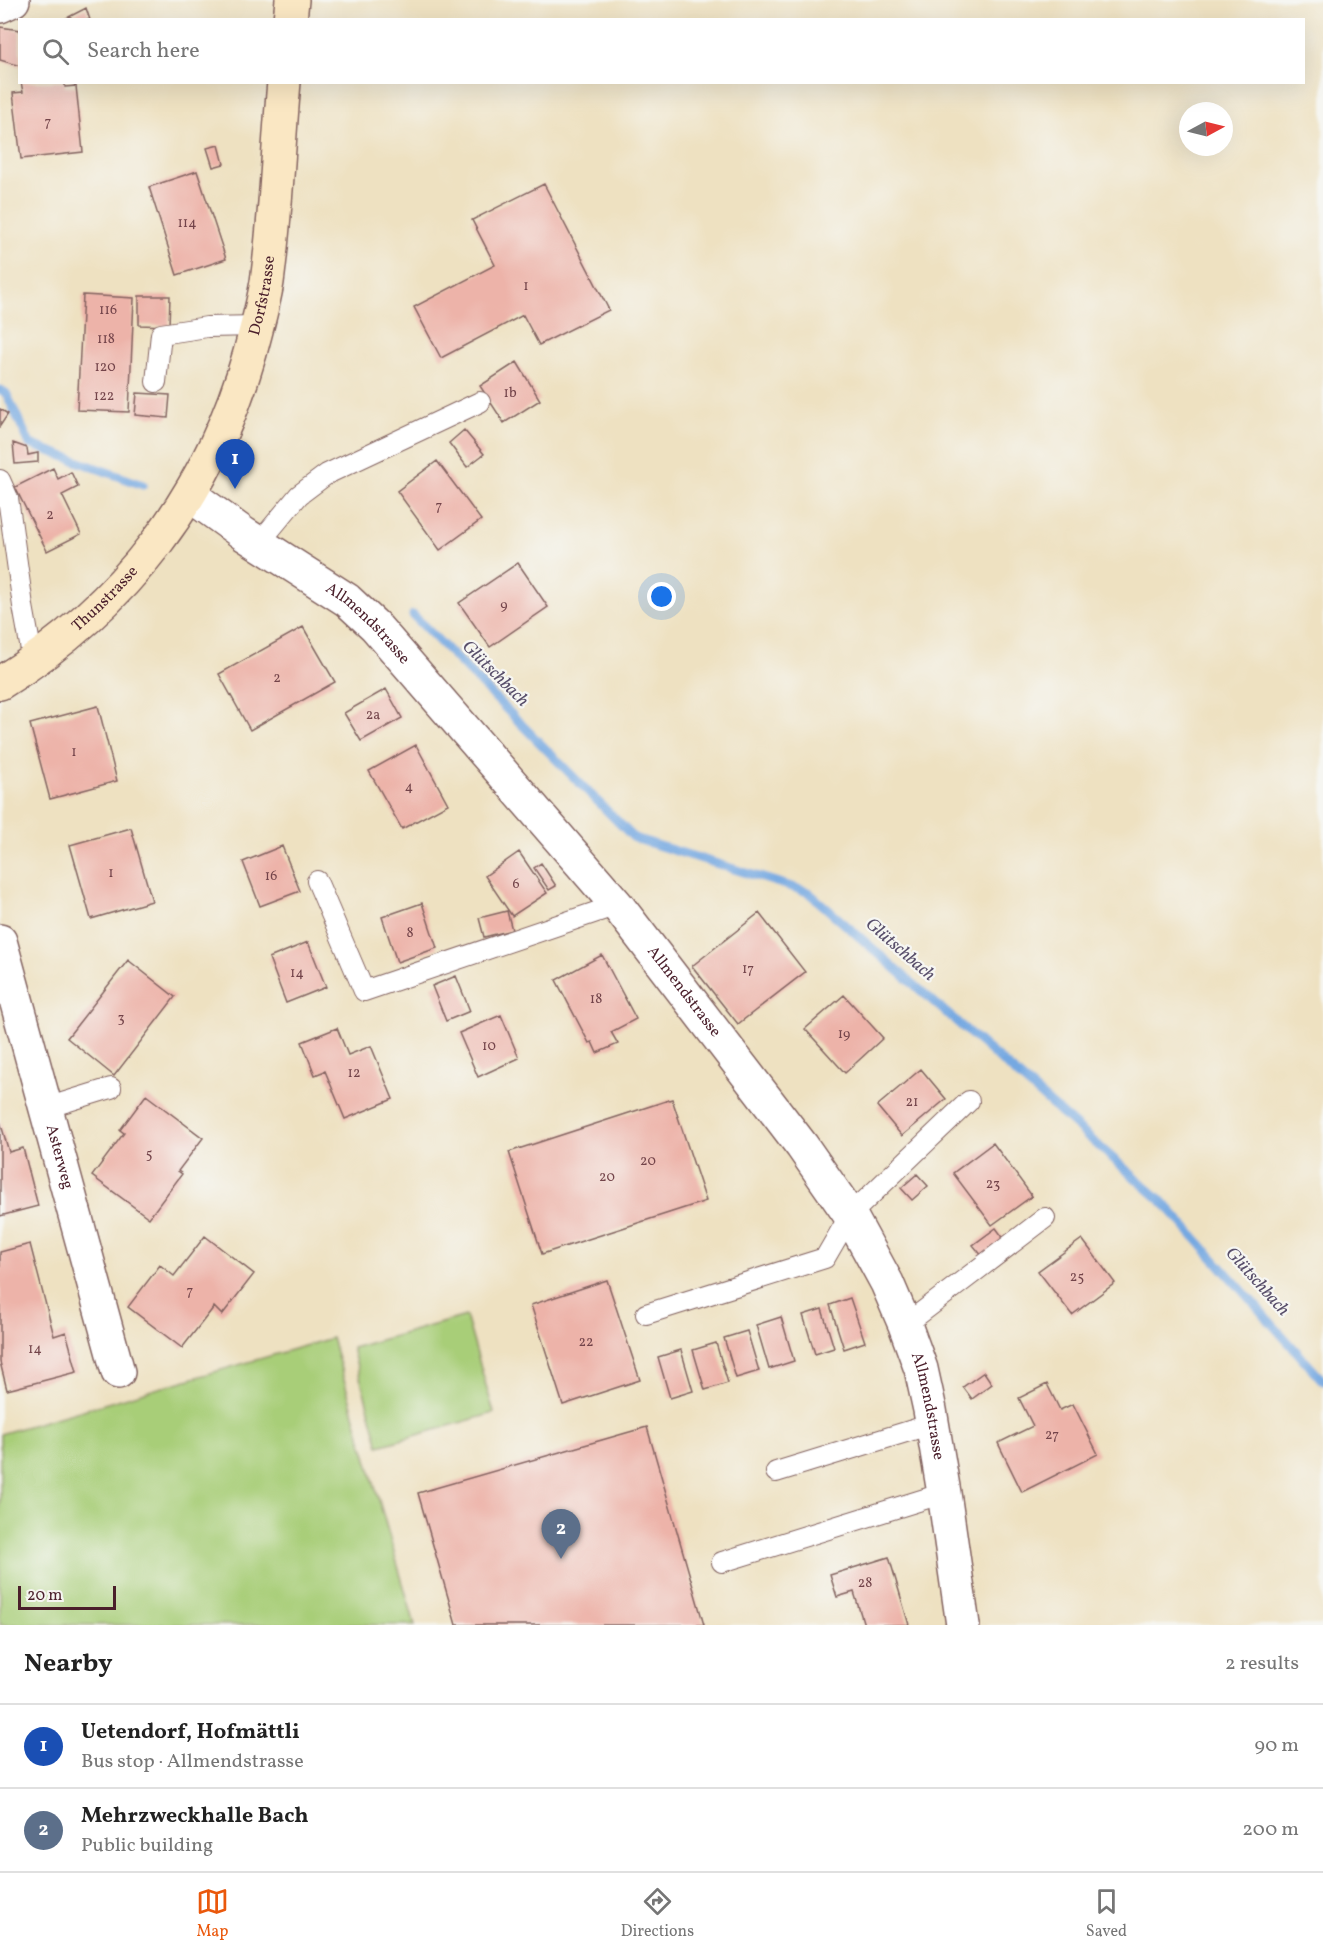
<!DOCTYPE html>
<meta charset="utf-8">
<style>
:root{--surface:#fff;--page:#f2f2f2;--text:#222;--muted:#767676;--line:#e0e0e0;--accent:#ea580c}
body{margin:0;font-family:Vollkorn,serif;background:var(--page);color:var(--text)}
.compass{position:absolute;left:1179px;top:102px;width:54px;height:54px;border-radius:50%;background:var(--surface);box-shadow:0 6px 24px #0002;rotate:83deg}
.scale{position:absolute;left:18px;bottom:15px;width:98px;box-sizing:border-box;padding-left:6px;border:3px solid #4a1f2b;border-top:0;font-size:16px;line-height:21px;white-space:nowrap;color:#4a1f2b;-webkit-text-stroke:4px #f6f6f2;paint-order:stroke}
.you{position:absolute;left:662px;top:597px;width:21px;height:21px;margin:-15px;border:4px solid #fff;border-radius:50%;background:#1a73e8;box-shadow:0 0 0 9px #1a73e833}
.badge{display:grid;place-items:center;width:39px;height:39px;border-radius:50%;background:var(--accent);color:#fff;font-size:20px;font-weight:700}
.pin{position:absolute;translate:-50% -50px;filter:drop-shadow(0 2px 3px #0008)}
.pin::after{content:'';position:absolute;top:32px;width:21px;height:18px;background:inherit;clip-path:polygon(0 0,100% 0,50% 100%)}
.list{margin:0;padding:0;list-style:none}
h2{display:flex;justify-content:space-between;align-items:center;height:78px;margin:0;padding:0 24px;font-size:26px}
h2 small{font-size:20px;font-weight:400;color:var(--muted)}
.list li{display:grid;grid-template-columns:39px 1fr auto;gap:18px;align-items:center;box-sizing:border-box;height:84px;padding:0 24px;border-top:2px solid var(--line)}
.list b{display:block;font-size:22px;white-space:nowrap}
.list p{margin:0;font-size:20px;white-space:nowrap;color:var(--muted)}
.list em{font-size:20px;font-style:normal;color:var(--muted)}
.icon{flex:none;width:33px;height:33px;fill:none;stroke:currentColor;stroke-width:2;stroke-linecap:round;stroke-linejoin:round}
.map{position:relative;flex:none;width:1323px;height:1625px;overflow:hidden}
.search{position:absolute;background:var(--surface);box-shadow:0 6px 24px #0002;left:18px;right:18px;top:18px;height:66px;display:flex;align-items:center;gap:15px;box-sizing:border-box;padding:0 21px;border-radius:0px;color:var(--muted);font-size:22px}
.sheet{height:246px;background:var(--surface)}
nav{display:flex;justify-content:space-around;align-items:center;box-sizing:border-box;height:84px;border-top:2px solid var(--line);background:var(--surface);font-size:16px;color:var(--muted)}
nav a{display:grid;justify-items:center;gap:3px}
nav .on{color:var(--accent)}
.map>svg:first-child{display:block}
</style>
<div class="map">
<svg width="1323" height="1625" viewBox="0 0 1323 1625">
<rect width="100%" height="100%" fill="#f6f6f2"/>
<filter id="ink" filterUnits="userSpaceOnUse"><feTurbulence type="fractalNoise" baseFrequency=".0167" numOctaves="2"/><feDisplacementMap in="SourceGraphic" scale="12" xChannelSelector="R" yChannelSelector="G"/><feConvolveMatrix kernelMatrix="1 2 1 2 8 2 1 2 1" color-interpolation-filters="sRGB"/></filter>
<filter id="wash" filterUnits="userSpaceOnUse"><feTurbulence type="fractalNoise" baseFrequency=".008" numOctaves="4" result="noise"/><feDisplacementMap in="SourceGraphic" scale="24" xChannelSelector="R" yChannelSelector="G"/><feGaussianBlur stdDeviation="1.35" result="paint"/><feColorMatrix in="noise" values="0 0 0 0 0 0 0 0 0 0 0 0 0 0 0 0 0 1.4 0 .05"/><feComposite in="paint" operator="in"/></filter>
<g filter="url(#wash)">
<rect width="100%" height="100%" fill="#eee1c1"/>
<path fill="#a8ce78" stroke="#797652" stroke-width="1.5" d="M466,1316L494,1413L379,1446L352,1348Z
M332,1338L415,1625H0V1434Z"/>
<g fill="none" stroke-linecap="round" stroke-linejoin="round">
<path stroke="#75a8e1" stroke-width="9" d="M0,390L6,393L30,444L143,485
M413,615L634,838L808,892L1164,1203L1323,1381"/>
</g>
<g id="blocks">
<path fill="#edb3a9" d="M86,8L90,20H63Z
M0,27L20,30V66L0,60Z
M21,82H65V87L76,86L83,152L21,159L13,93L23,92Z
M219,145L224,164L213,167L207,148Z
M197,171L226,259L177,275L149,187Z
M544,184L609,310L539,345L523,315L441,358L414,307L495,265L472,220Z
M83,295L134,298L129,412L77,410Z
M139,296H170L169,326L139,325Z
M517,362L540,400L504,423L480,386Z
M137,393L170,395L168,418L135,415Z
M0,409L8,414L0,426Z
M464,430L484,454L467,467L449,443Z
M13,443L27,448L28,455L38,453V462L15,464Z
M437,461L481,520L440,550L397,491Z
M53,468L58,479L71,472L78,487L62,495L81,534L47,551L15,487Z
M518,563L548,607L490,647L459,603Z
M303,627L335,682L250,730L219,674Z
M386,689L402,718L361,741L344,713Z
M98,706L117,781L50,799L30,724Z
M416,745L448,804L402,829L369,771Z
M131,828L152,901L91,919L70,845Z
M282,846L300,891L260,906L243,862Z
M519,852L547,893L512,916L485,876Z
M541,863L556,886L549,890L534,868Z
M422,903L437,948L397,962L382,917Z
M507,911L512,930L484,937L479,918Z
M759,913L805,972L738,1024L692,966Z
M308,942L326,987L286,1003L269,958Z
M602,955L636,1019L611,1032L618,1044L597,1053L592,1042L589,1043L556,980Z
M128,960L175,997L114,1076L67,1038Z
M456,976L470,1011L446,1021L432,986Z
M844,995L883,1038L845,1073L805,1029Z
M501,1015L519,1058L478,1077L459,1033Z
M337,1028L348,1055L371,1046L393,1099L345,1119L325,1071L315,1075L302,1042Z
M921,1069L946,1099L902,1136L877,1106Z
M146,1095L203,1138L178,1171L182,1174L149,1218L92,1176L124,1133L120,1130Z
M672,1099L706,1201L542,1254L509,1152Z
M0,1121L9,1152L23,1148L38,1206L0,1216Z
M993,1143L1032,1196L992,1225L953,1173Z
M917,1174L928,1186L912,1200L901,1188Z
M996,1228L1005,1240L983,1257L973,1245Z
M205,1236L254,1274L222,1315L214,1307L182,1348L128,1307L160,1265L174,1276Z
M1082,1239L1115,1283L1072,1315L1038,1271Z
M30,1244L54,1336L66,1332L77,1372L7,1390L0,1362V1252Z
M607,1280L640,1380L563,1405L531,1305Z
M850,1298L865,1342L844,1349L830,1305Z
M822,1309L834,1348L815,1354L803,1315Z
M781,1317L794,1361L769,1369L756,1325Z
M747,1331L759,1371L736,1378L724,1338Z
M716,1343L728,1383L705,1390L693,1350Z
M681,1350L693,1391L670,1398L658,1357Z
M984,1372L992,1384L972,1399L963,1387Z
M1047,1384L1060,1410L1073,1404L1098,1454L1022,1492L998,1443L1033,1426L1019,1398Z
M647,1427L704,1625H456L418,1493Z
M889,1557L909,1625H864L854,1592L837,1597L830,1575Z"/>
</g>
</g>
<g filter="url(#ink)">
<use href="#blocks" fill-opacity="0" stroke="#836360" stroke-width="1.5"/>
<g fill="none" stroke-linecap="round" stroke-linejoin="round">
<defs>
<path id="service" d="M156,382L161,334L207,327L257,326
M0,480L8,498L23,606L33,661
M259,543L299,495L327,474L480,402
M317,881L364,991L617,905
M46,1108L111,1088
M646,1314L825,1258L850,1215L969,1101
M905,1325L1045,1218
M776,1472L932,1424
M722,1562L944,1493"/>
<g id="minor">
<path d="M0,6L13,0"/>
<path id="s1" d="M190,495L244,534L347,600L375,626L617,905L802,1146L850,1215L887,1283L905,1325L921,1369L930,1410L944,1493L963,1625"/>
<path id="s2" d="M0,941L118,1372"/>
</g>
<g id="secondary">
<path d="M290,20L292,0"/>
<path id="s3" d="M0,683C125,606 210,494 250,353C256,330 263,306 267,282C276,216 278,149 284,82"/>
</g>
</defs>
<use href="#service" stroke="#836360" stroke-width="22"/>
<use href="#minor" stroke="#836360" stroke-width="36"/>
<use href="#secondary" stroke="#836360" stroke-width="36"/>
<use href="#service" stroke="#fff" stroke-width="20"/>
<use href="#minor" stroke="#fff" stroke-width="33"/>
<use href="#secondary" stroke="#fae7c3" stroke-width="33"/>
</g>
</g>
<g text-anchor="middle" dominant-baseline="central" stroke-width="4.5" stroke-linejoin="round" paint-order="stroke">
<g font-size="14" fill="#73444a">
<text x="48" y="122">7</text>
<text x="187" y="223">114</text>
<text x="526" y="286">1</text>
<text x="108" y="310">116</text>
<text x="106" y="339">118</text>
<text x="105" y="367">120</text>
<text x="510" y="393">1b</text>
<text x="104" y="396">122</text>
<text x="439" y="506">7</text>
<text x="50" y="515">2</text>
<text x="504" y="605">9</text>
<text x="277" y="678">2</text>
<text x="373" y="715">2a</text>
<text x="74" y="752">1</text>
<text x="409" y="787">4</text>
<text x="111" y="873">1</text>
<text x="271" y="876">16</text>
<text x="516" y="884">6</text>
<text x="410" y="933">8</text>
<text x="748" y="969">17</text>
<text x="297" y="973">14</text>
<text x="596" y="999">18</text>
<text x="121" y="1018">3</text>
<text x="844" y="1034">19</text>
<text x="489" y="1046">10</text>
<text x="354" y="1073">12</text>
<text x="912" y="1102">21</text>
<text x="149" y="1154">5</text>
<text x="648" y="1161">20</text>
<text x="607" y="1177">20</text>
<text x="993" y="1184">23</text>
<text x="1077" y="1277">25</text>
<text x="190" y="1291">7</text>
<text x="586" y="1342">22</text>
<text x="35" y="1349">14</text>
<text x="1052" y="1435">27</text>
<text x="865" y="1583">28</text>
</g>
<g font-size="16" fill="#4a1f2b" stroke="#f6f6f2">
<text stroke="none"><textPath href="#s3" startOffset="483">Dorfstrasse</textPath></text>
<text stroke="none"><textPath href="#s3" startOffset="135">Thunstrasse</textPath></text>
<text stroke="none"><textPath href="#s1" startOffset="220">Allmendstrasse</textPath></text>
<text stroke="none"><textPath href="#s1" startOffset="706">Allmendstrasse</textPath></text>
<text stroke="none"><textPath href="#s2" startOffset="224">Asterweg</textPath></text>
<text stroke="none"><textPath href="#s1" startOffset="1192">Allmendstrasse</textPath></text>
</g>
<g font-size="18" font-style="italic" fill="#594f6b" stroke="#f6f6f2">
<text transform="translate(495 674) rotate(45)">Glütschbach</text>
<text transform="translate(900 950) rotate(41)">Glütschbach</text>
<text transform="translate(1257 1282) rotate(48)">Glütschbach</text>
</g>
</g>
</svg>
<svg class="compass" viewBox="-18 -18 36 36"><path d="M0-13l5 13h-10z" fill="#e53935"/><path d="M0 13l5-13h-10z" fill="#767676"/></svg>
<div class="scale">20 m</div>
<div class="you"></div>
<div class="pin badge" style="left:235px;top:489px;background:#1a4fb4">1</div>
<div class="pin badge" style="left:561px;top:1559px;background:#5c6f8a">2</div>
<div class="search"><svg class="icon" aria-label="search" viewBox="0 0 24 24"><circle cx="10" cy="10" r="6"/><path d="M15 15l6 6"/></svg>Search here</div>
</div>
<section class="sheet">
<h2>Nearby<small>2 results</small></h2>
<ul class="list">
<li><span class="badge" style="background:#1a4fb4">1</span><div><b>Uetendorf, Hofmättli</b><p>Bus stop · Allmendstrasse</p></div><em>90 m</em></li>
<li><span class="badge" style="background:#5c6f8a">2</span><div><b>Mehrzweckhalle Bach</b><p>Public building</p></div><em>200 m</em></li>
</ul>
</section>
<nav>
<a class="on"><svg class="icon" aria-label="map" viewBox="0 0 24 24"><path d="M3 6l6-2 6 2 6-2v14l-6 2-6-2-6 2zM9 4v14M15 6v14"/></svg>Map</a>
<a><svg class="icon" aria-label="directions" viewBox="0 0 24 24"><path d="M12 3l9 9-9 9-9-9zM9 14v-3h6M13 9l2 2-2 2"/></svg>Directions</a>
<a><svg class="icon" aria-label="saved" viewBox="0 0 24 24"><path d="M7 4h10v16l-5-4-5 4z"/></svg>Saved</a>
</nav>
